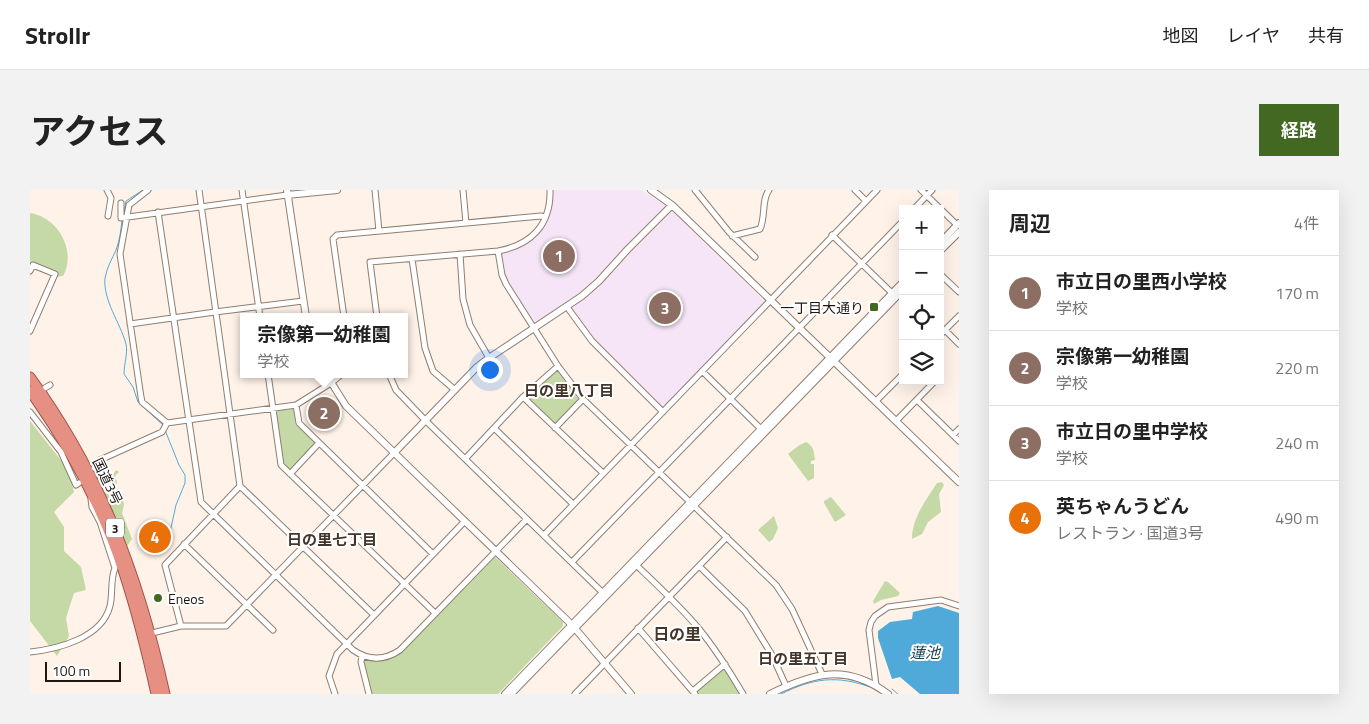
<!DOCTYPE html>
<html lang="ja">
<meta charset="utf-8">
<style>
:root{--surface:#fff;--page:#f2f2f2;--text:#222;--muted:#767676;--line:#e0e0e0;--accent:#436822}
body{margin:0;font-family:"Titillium Web","Noto Sans JP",sans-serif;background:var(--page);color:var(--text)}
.controls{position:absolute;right:15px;top:15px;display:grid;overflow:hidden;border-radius:0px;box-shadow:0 5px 20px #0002}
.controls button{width:45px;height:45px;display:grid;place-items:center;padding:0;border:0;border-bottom:1px solid var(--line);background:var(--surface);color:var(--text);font:25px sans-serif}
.scale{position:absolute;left:15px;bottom:12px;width:76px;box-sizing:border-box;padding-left:5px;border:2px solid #1d1611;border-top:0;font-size:14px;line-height:18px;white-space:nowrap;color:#1d1611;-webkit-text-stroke:4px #fff;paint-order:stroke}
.you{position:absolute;left:459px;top:179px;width:18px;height:18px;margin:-12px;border:4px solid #fff;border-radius:50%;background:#1a73e8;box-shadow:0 0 0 8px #1a73e833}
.badge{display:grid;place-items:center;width:32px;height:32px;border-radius:50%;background:var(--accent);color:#fff;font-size:16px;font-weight:700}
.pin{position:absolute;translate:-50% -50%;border:2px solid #fff;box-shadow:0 1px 5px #0006}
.popup{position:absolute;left:210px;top:123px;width:168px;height:65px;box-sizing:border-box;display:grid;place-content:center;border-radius:0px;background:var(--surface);filter:drop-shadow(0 1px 4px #0005);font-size:16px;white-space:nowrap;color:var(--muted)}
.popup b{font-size:19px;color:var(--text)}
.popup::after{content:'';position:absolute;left:50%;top:100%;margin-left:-10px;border:10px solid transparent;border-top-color:var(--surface)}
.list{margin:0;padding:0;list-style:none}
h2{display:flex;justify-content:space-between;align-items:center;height:65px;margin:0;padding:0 20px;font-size:21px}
h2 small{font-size:16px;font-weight:400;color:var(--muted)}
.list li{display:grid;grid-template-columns:32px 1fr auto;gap:15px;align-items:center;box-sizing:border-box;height:75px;padding:0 20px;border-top:1px solid var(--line)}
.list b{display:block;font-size:19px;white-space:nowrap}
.list p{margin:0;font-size:16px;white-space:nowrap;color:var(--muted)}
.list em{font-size:16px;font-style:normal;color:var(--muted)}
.icon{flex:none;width:28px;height:28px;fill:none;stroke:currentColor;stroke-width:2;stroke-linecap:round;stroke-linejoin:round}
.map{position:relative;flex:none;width:929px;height:504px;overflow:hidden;border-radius:0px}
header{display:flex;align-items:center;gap:30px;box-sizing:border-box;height:70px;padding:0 25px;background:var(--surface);border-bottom:1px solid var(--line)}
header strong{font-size:24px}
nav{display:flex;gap:28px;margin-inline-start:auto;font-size:18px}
.intro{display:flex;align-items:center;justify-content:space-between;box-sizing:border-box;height:120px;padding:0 30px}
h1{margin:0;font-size:35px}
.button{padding:12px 22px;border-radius:0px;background:var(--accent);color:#fff;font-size:18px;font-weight:700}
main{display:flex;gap:30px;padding:0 30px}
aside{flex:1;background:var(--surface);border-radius:0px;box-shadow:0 5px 20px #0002}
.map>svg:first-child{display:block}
</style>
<header>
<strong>Strollr</strong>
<nav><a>地図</a><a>レイヤ</a><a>共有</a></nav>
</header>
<div class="intro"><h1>アクセス</h1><a class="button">経路</a></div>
<main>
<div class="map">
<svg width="929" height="504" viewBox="0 0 929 504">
<rect width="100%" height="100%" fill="#fef2e9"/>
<path fill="#f5e5f7" d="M523,0H611L636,16L555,99L506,133L504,132L476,88L470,65L471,63L485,59L497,54L508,43L519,25L522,16Z
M641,20L735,112L634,217H632L573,159L541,119V117L572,92Z"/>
<path fill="#c4d9a6" d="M0,23C28,27 47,61 33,86L25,87L0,78Z
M526,181H529L549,210L527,233H525L498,208V206Z
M262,218L264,219L266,235L286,252V255L261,279H258L253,274L245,221L246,219Z
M0,231L37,278L44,302L24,322L34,337V361L51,377L56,400L44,403L36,428L39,446L27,466L0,431Z
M776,252C784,256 784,262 785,270L781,271V274H784V288L778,291L758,264C763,260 770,254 776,252Z
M86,280L89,282L85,286L87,293L86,296H74L68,287L73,286L75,289L83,285Z
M912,292L914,295L909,304L911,322L898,332L892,344L882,349C882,328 896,310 907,293Z
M73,302L93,310L94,315L92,323L102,349L97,356Z
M801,307L816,325L805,332L794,313V311Z
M744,326L748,338L743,349L739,352L728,340Z
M464,366L533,432V436L468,504H341L332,471L334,469C348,473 358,470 370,463Z
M855,391L858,392L870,403L868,406L851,410L844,414L843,411Z
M692,479H695L711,504H668L666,500Z"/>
<path fill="#50aad9" d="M908,416L929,423V504H890L870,487L862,489L848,448V441L860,432L882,429L883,422Z"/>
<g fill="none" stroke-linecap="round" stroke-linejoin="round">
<path stroke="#50aad9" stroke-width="1" d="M94,23L96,11L113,0
M92,30C91,39 90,50 86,60C82,69 77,77 75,88C73,111 90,132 96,154C98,163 94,174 94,184L103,197L108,212L134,236
M135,240L149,275L155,285V293L146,315L137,356
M862,499L868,504
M751,504C783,488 807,485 840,497"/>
<defs>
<path id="minor" d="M77,0L81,8L78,26
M118,0L99,15L90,64L111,207L112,212L137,233
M169,0L210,296L344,425
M212,0L230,127
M345,0L349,41
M433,0L436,33
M665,0L699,42L725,67
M825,0L836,11
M891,0L927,35
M91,13V28L257,5
M884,19L902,0
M128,22L171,312L323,460C339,471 354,471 370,460L497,329
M802,45L862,103
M702,46L730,39C736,26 731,11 739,0
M468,61L472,85L476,94L528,176L553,209L746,395L762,419L792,484
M430,64L433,109L440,135L459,168
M382,69L395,158L403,181L425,200
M0,81L3,75L25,84L0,141
M910,84L929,102
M537,117L562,151L633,222
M314,127L303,49L307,45L511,26L515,27
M347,127L340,72L468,61C501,55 521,35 520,0
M100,134L185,122L273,111
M915,140L929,154
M910,145L929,126
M672,181L731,239
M238,184L251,275L405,423
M359,184L366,200L395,230L572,402
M15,198L20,195
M493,207L573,283
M887,210L929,251
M846,211L873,184
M266,215L269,233L403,364
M0,222L31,262L46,295L49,293
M866,231L905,191
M137,233L266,215L301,193L312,184
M464,238L543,314
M525,238L553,209
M923,245L929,239
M435,269L493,207L528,176
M64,278L70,270L132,242L137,233
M260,284L289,253
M514,345L847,0
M154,354L243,440
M542,372L873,31
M604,373C627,395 650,416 670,440C686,460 700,482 713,504
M669,376L715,421L742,465L756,496
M151,436L135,375L210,296
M608,438L665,504
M118,444L151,436H196L364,263
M0,462C28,459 72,448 80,416C83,404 80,390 85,378L70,332L62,317L61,309
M332,466L331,472L339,504
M846,495L839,440L841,432L845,426L858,417L911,410L929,416
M663,501L695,474
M305,504L299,486L307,464L435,331
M545,504L697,347"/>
<path id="tertiary" d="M257,0L276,127
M621,0L642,15L929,292
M257,5L307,0
M910,53L929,33
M910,61L929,42
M296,184L316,216L542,435L601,504
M364,263L446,178L459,168L552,106L569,91L598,59L642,15
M475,504L873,92
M481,504L873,100
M740,504C783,483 816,473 858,504"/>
<path id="trunk" d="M0,187C71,284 109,387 135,504
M0,201C39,256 73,319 94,383C107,423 117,463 126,504"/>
</defs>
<use href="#minor" stroke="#907e70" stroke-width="7"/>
<use href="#tertiary" stroke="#907e70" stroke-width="8"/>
<use href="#trunk" stroke="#9c5348" stroke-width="11"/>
<use href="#minor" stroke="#fff" stroke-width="5"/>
<use href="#tertiary" stroke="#fff" stroke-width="6"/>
<use href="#trunk" stroke="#e69084" stroke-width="9"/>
</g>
<g fill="#436822" stroke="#fff" stroke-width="2">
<rect x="839" y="112" width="10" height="10" rx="2.5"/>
<circle cx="128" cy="408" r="5"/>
</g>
<g text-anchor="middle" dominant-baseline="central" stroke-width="4" stroke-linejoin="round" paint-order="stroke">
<rect fill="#fff" stroke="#615c58" stroke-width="1" x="76" y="328.5" width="18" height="19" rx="4"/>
<g font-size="12" font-weight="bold" fill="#1d1611">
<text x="85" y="338">3</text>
</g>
<g font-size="14" fill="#1d1611" stroke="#fff" text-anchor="end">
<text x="834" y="117">一丁目大通り</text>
<text x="138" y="408" text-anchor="start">Eneos</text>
</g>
<g font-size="14" fill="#1d1611" stroke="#fff">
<text transform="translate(78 291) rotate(64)">国道3号</text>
</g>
<g font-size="15" font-weight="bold" fill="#453529" stroke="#fff">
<text x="539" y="200">日の里八丁目</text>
<text x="302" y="349">日の里七丁目</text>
<text x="773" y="468">日の里五丁目</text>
</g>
<g font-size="15" font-style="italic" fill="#143b4f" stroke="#fff">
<text x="895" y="462">蓮池</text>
</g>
<g font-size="16" font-weight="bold" fill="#453529" stroke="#fff">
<text x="647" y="444">日の里</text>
</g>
</g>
</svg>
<div class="controls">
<button>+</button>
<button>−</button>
<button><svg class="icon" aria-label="locate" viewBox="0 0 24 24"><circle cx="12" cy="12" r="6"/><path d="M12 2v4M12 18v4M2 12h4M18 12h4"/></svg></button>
<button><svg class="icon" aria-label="layers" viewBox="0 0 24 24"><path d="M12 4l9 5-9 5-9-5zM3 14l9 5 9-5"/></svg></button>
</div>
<div class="scale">100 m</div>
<div class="you"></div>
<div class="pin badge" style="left:529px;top:66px;background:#8d6e63">1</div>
<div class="pin badge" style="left:294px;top:223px;background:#8d6e63">2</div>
<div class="popup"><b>宗像第一幼稚園</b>学校</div>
<div class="pin badge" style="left:635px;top:118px;background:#8d6e63">3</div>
<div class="pin badge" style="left:125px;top:347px;background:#e8710a">4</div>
</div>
<aside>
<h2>周辺<small>4件</small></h2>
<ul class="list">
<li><span class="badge" style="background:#8d6e63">1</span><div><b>市立日の里西小学校</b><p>学校</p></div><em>170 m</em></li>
<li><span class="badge" style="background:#8d6e63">2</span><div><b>宗像第一幼稚園</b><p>学校</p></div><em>220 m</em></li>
<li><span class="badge" style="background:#8d6e63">3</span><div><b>市立日の里中学校</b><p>学校</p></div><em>240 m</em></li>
<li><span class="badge" style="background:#e8710a">4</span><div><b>英ちゃんうどん</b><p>レストラン · 国道3号</p></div><em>490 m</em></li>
</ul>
</aside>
</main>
